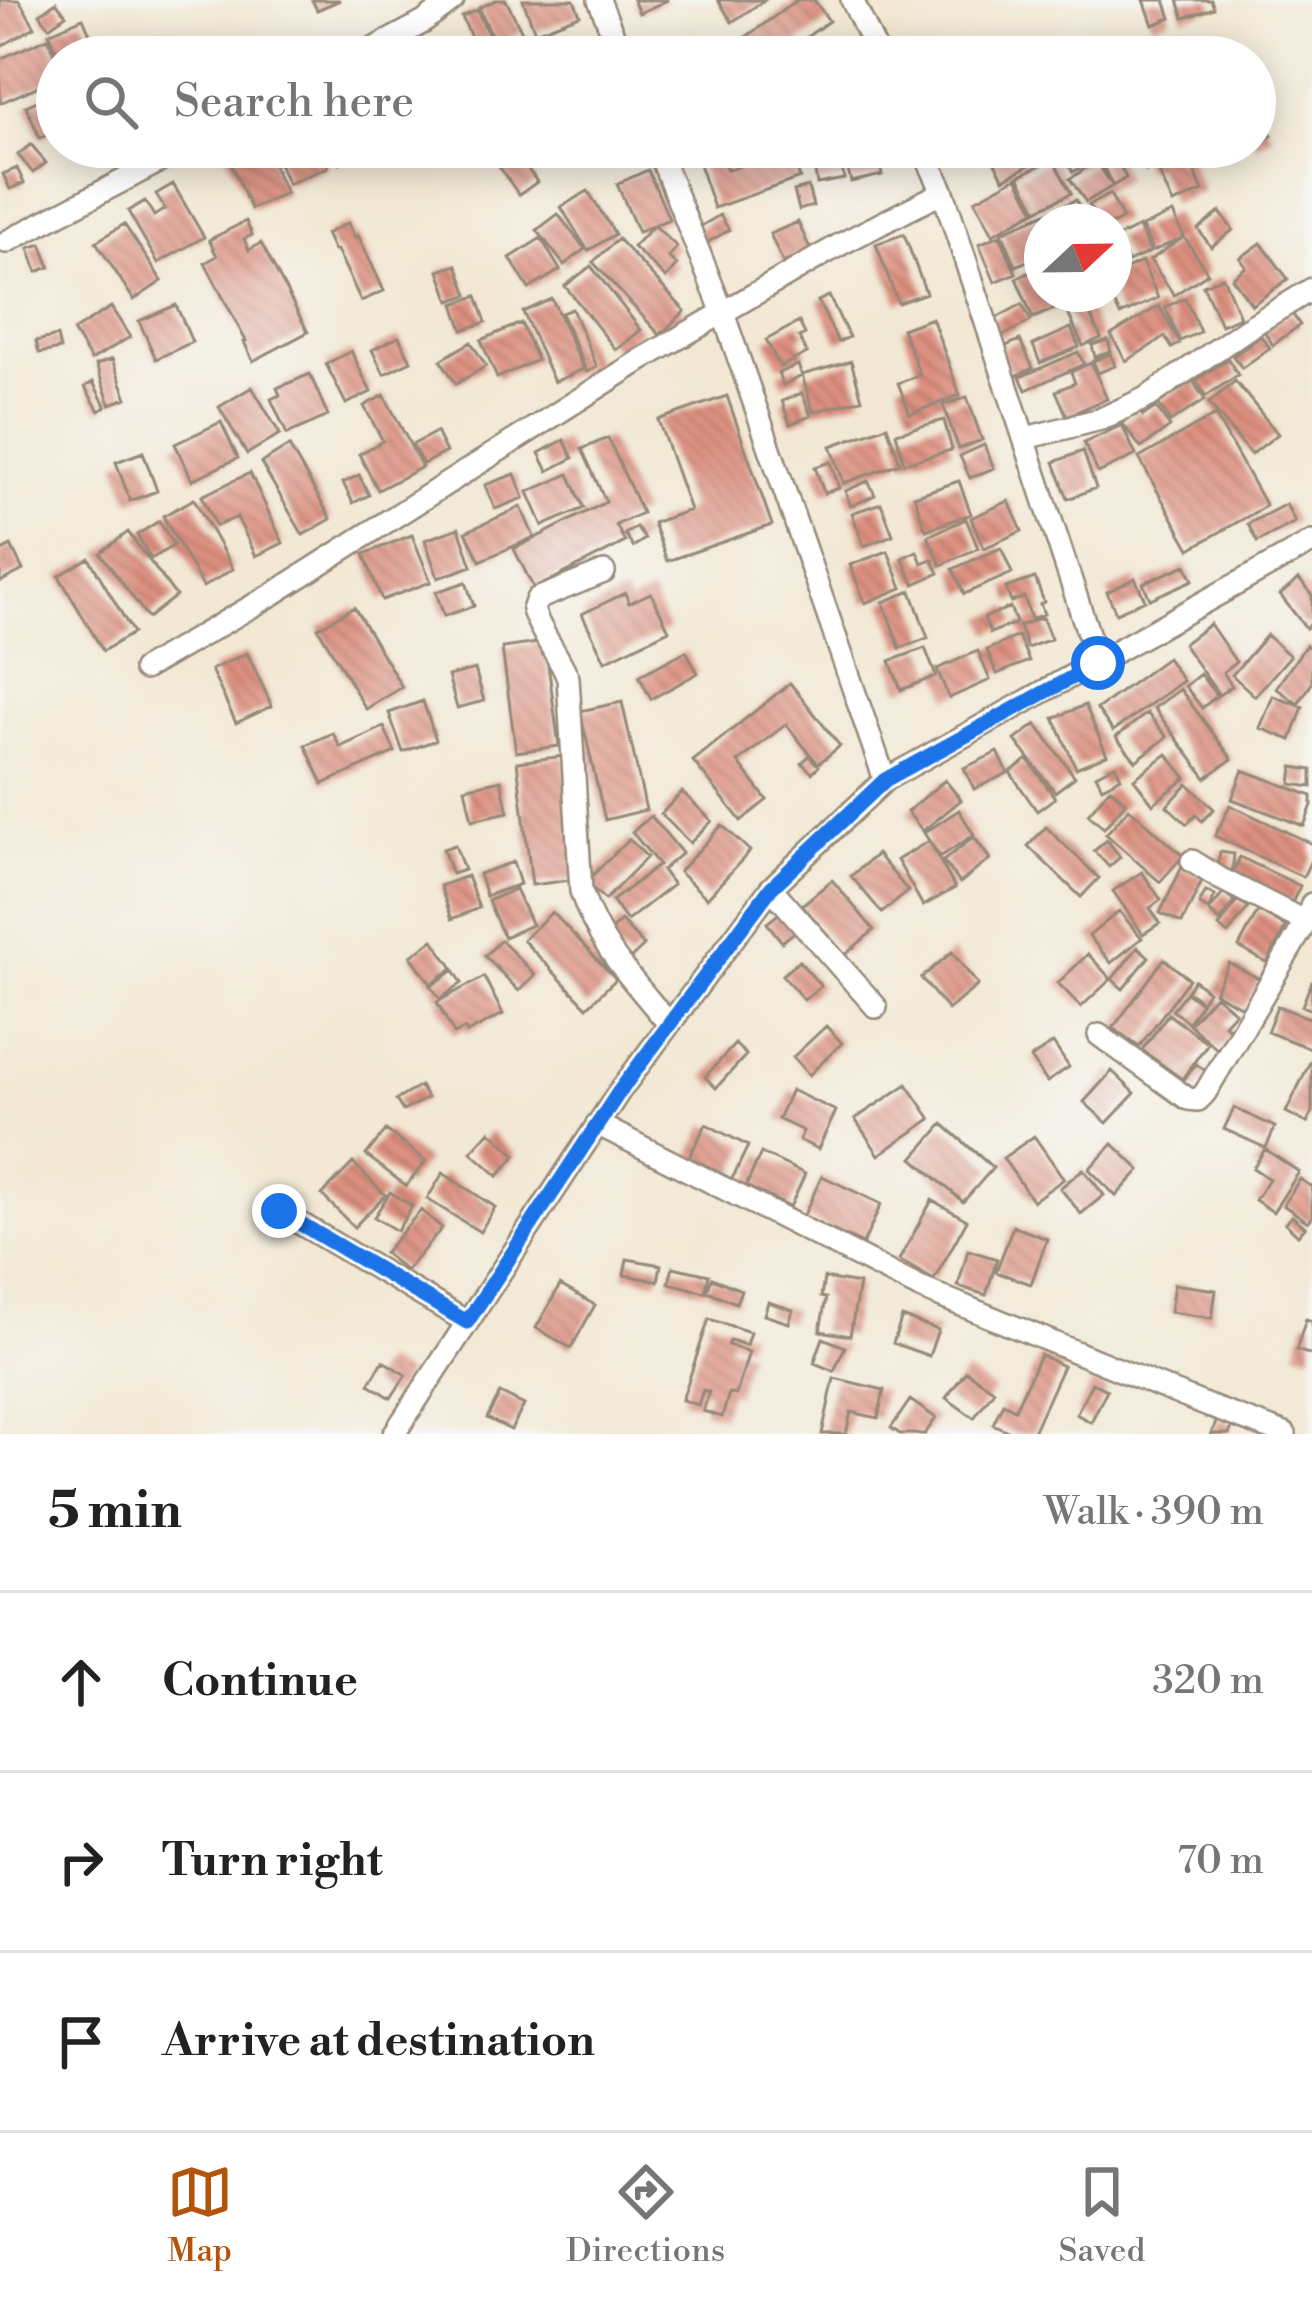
<!DOCTYPE html>
<meta charset="utf-8">
<style>
:root{--surface:#fff;--page:#f6f6f6;--text:#222;--muted:#767676;--line:#e0e0e0;--accent:#b45309}
body{margin:0;font-family:"Libre Bodoni",serif;background:var(--page);color:var(--text)}
.compass{position:absolute;left:1024px;top:204px;width:108px;height:108px;border-radius:50%;background:var(--surface);box-shadow:0 6px 30px #0003;rotate:68deg}
.stop{position:absolute;width:36px;height:36px;margin:-27px;border:9px solid #1a73e8;border-radius:50%;background:#fff}
.stop.end{background:#1a73e8;border-color:#fff;box-shadow:0 3px 12px #0008}
.list{margin:0;padding:0;list-style:none}
h2{display:flex;justify-content:space-between;align-items:center;height:156px;margin:0;padding:0 48px;font-size:51px}
h2 small{font-size:39px;font-weight:400;color:var(--muted)}
.list li{display:grid;grid-template-columns:78px 1fr auto;gap:36px;align-items:center;box-sizing:border-box;height:180px;padding:0 48px;border-top:3px solid var(--line)}
.list b{display:block;font-size:45px;white-space:nowrap}
.list em{font-size:39px;font-style:normal;color:var(--muted)}
.icon{flex:none;width:66px;height:66px;fill:none;stroke:currentColor;stroke-width:2;stroke-linecap:round;stroke-linejoin:round}
.map{position:relative;flex:none;width:1312px;height:1434px;overflow:hidden}
.search{position:absolute;background:var(--surface);box-shadow:0 6px 30px #0003;left:36px;right:36px;top:36px;height:132px;display:flex;align-items:center;gap:30px;box-sizing:border-box;padding:0 42px;border-radius:66px;color:var(--muted);font-size:45px}
.sheet{height:696px;background:var(--surface)}
nav{display:flex;justify-content:space-around;align-items:center;box-sizing:border-box;height:168px;border-top:3px solid var(--line);background:var(--surface);font-size:33px;color:var(--muted)}
nav a{display:grid;justify-items:center;gap:6px}
nav .on{color:var(--accent)}
.map>svg:first-child{display:block}
</style>
<div class="map">
<svg width="1312" height="1434" viewBox="0 0 1312 1434">
<defs>
<pattern id="building-back-hatch" width="6" height="6" patternUnits="userSpaceOnUse" patternTransform="scale(3)"><rect width="6" height="6" fill="#de9181"/><path d="M-1 5l2 2M0 0l6 6M5-1l2 2" fill="none" stroke="#b57769"/></pattern>
</defs>
<rect width="100%" height="100%" fill="#f6f6f2"/>
<filter id="ink" filterUnits="userSpaceOnUse"><feTurbulence type="fractalNoise" baseFrequency=".00833" numOctaves="2"/><feDisplacementMap in="SourceGraphic" scale="24" xChannelSelector="R" yChannelSelector="G"/><feConvolveMatrix kernelMatrix="1 2 1 2 8 2 1 2 1" color-interpolation-filters="sRGB"/></filter>
<filter id="wash" filterUnits="userSpaceOnUse"><feTurbulence type="fractalNoise" baseFrequency=".004" numOctaves="4" result="noise"/><feDisplacementMap in="SourceGraphic" scale="48" xChannelSelector="R" yChannelSelector="G"/><feGaussianBlur stdDeviation="2.7" result="paint"/><feColorMatrix in="noise" values="0 0 0 0 0 0 0 0 0 0 0 0 0 0 0 0 0 1.4 0 .05"/><feComposite in="paint" operator="in"/></filter>
<g filter="url(#wash)">
<rect width="100%" height="100%" fill="#f2e8d4"/>
<g id="blocks">
<path fill="url(#building-back-hatch)" d="M0,0H19L35,27L0,47Z
M312,0H340L317,10Z
M496,0H506L522,32L496,45L479,8Z
M523,0H574L580,15L535,32Z
M633,0H668L639,13Z
M718,0H765L732,22Z
M797,0H814L829,21L779,57H744L735,45Z
M1144,0H1165L1171,18L1153,25Z
M1178,0H1211L1214,8L1184,18Z
M56,2L66,15L49,27L40,14Z
M477,10L490,38L475,46L462,17Z
M83,18L100,57H60L49,33Z
M1181,36L1190,57H1152L1149,51Z
M157,37L166,57H112Z
M48,38L57,59V78L0,103V59Z
M1128,38L1136,57H1094L1092,52Z
M57,92V130L40,138L26,106Z
M1255,104L1272,136L1255,145Z
M31,144L46,163L33,173L18,155Z
M232,147H265L286,193L251,209L225,150Z
M291,147H319L328,167L288,184L275,154Z
M331,147H367L340,163Z
M534,147H586L543,167Z
M756,147H789L800,178L714,208L699,164L722,156L727,170L760,159Z
M811,147H839L844,179L817,184Z
M842,147H875L882,175L851,182Z
M1008,147H1044L1048,155L1004,179L991,156Z
M1059,147H1094L1099,156L1073,172Z
M1135,147H1168L1174,159L1187,154L1203,191L1173,204L1156,166L1146,171Z
M513,148L537,182L519,195L495,161Z
M1114,153L1126,178L1086,202L1070,179L1096,161L1112,185L1100,160Z
M1053,159L1071,193L1037,210L1019,176Z
M17,168L24,183L10,189L3,174Z
M648,170L669,219L638,232L617,184Z
M1017,177L1035,211L993,234L975,200Z
M173,184L204,237L158,263L128,211L145,201L154,216L165,209L156,194Z
M808,187L813,206L799,210L794,191Z
M588,191L615,234L588,251L561,207Z
M1110,194L1123,219L1114,224L1099,222L1089,205Z
M1076,200L1086,222H1042V254L1016,266L1002,232Z
M1220,212L1233,230L1211,247L1198,229Z
M1173,213L1184,237L1153,251L1142,227Z
M558,214L585,249L564,265L537,230Z
M720,215L729,230L705,244L696,229Z
M246,221L252,235L244,239L249,250L261,243L308,332L253,361L244,342L246,341L205,263L217,256L209,240Z
M798,222L811,251L783,263L770,234Z
M348,223L355,237L358,235L384,291L361,301L337,250L334,251L326,234Z
M124,224L162,281L134,300L96,242Z
M654,225L677,247L668,257L677,265L666,278L633,247Z
M1139,227L1150,252L1128,262L1116,238Z
M904,234L926,293L898,303L876,244Z
M1000,235L1016,273L995,282L979,244Z
M1184,237L1208,273L1174,295L1150,260Z
M541,238L560,270L529,289L510,258Z
M618,239L685,311L660,335L593,262Z
M1261,243L1288,279L1252,305L1232,278L1246,267L1240,258Z
M41,244L50,267L37,272L29,248Z
M1142,262L1158,298L1120,315L1110,294H1114V275Z
M457,265L468,295L450,301L439,271Z
M591,266L641,330L616,350L565,286Z
M1040,268L1042,294H1051L1057,308L1033,318L1016,278Z
M1223,277L1240,317L1221,325L1203,285Z
M477,296L486,322L463,330L454,304Z
M829,296L849,337L838,342L818,301Z
M1185,298L1200,332L1180,341L1165,307Z
M552,299L583,369L554,382L523,312Z
M1083,299L1101,338L1083,346L1065,307Z
M1022,304L1031,321L1001,337L993,320Z
M176,305L192,342L156,359L139,321Z
M1159,306L1180,343L1172,348L1165,337L1126,361L1111,335Z
M111,307L130,337L91,360L73,331Z
M572,309L597,367L587,372L561,313Z
M1291,312L1300,325L1273,345L1264,331Z
M932,318L960,395L910,414L898,383L920,375L902,329Z
M799,322L805,334L799,337L807,353L780,367L766,340Z
M521,323L537,360L497,378L481,340Z
M1071,328L1079,347L1040,363L1033,345Z
M57,336L60,349L39,353L36,341Z
M1261,336L1270,348L1242,368L1233,356Z
M399,337L411,361L384,374L372,350Z
M1020,340L1033,368L1013,377L1001,348Z
M1108,340L1111,352L1095,357L1092,345Z
M471,342L486,366L456,384L441,360Z
M351,351L371,392L346,404L326,364Z
M1078,352L1084,364L1026,390L1020,377Z
M1110,354L1115,366L1098,373L1093,361Z
M112,359L127,398L110,404L96,365Z
M1228,359L1238,375L1206,396L1196,380Z
M851,361L862,399L813,412L802,375Z
M1091,363L1107,399L1067,416L1056,391L1075,383L1071,372Z
M798,365L802,376L783,385L778,373Z
M310,374L328,416L287,434L271,399L280,395L277,388Z
M1193,381L1205,400L1170,422L1158,403Z
M1235,381L1278,434L1251,455L1209,403Z
M93,382L106,407L99,411L85,387Z
M252,387L280,434L247,454L219,407Z
M802,393L811,416L790,424L782,401Z
M384,395L422,467L378,490L359,454L383,441L364,406Z
M727,396L772,525L667,561L653,523L690,510L658,420Z
M967,397L982,440L959,449L943,405Z
M1156,407L1170,427L1141,448L1122,423L1139,411L1143,416Z
M1215,415L1266,506L1190,549L1139,458Z
M944,420L952,450L904,463L896,433Z
M221,422L238,458L192,480L175,444Z
M1122,425L1136,455L1098,473L1084,443Z
M887,426L900,463L844,483L831,446Z
M436,432L446,452L423,464L412,445Z
M608,438L642,513L616,525L625,542L534,589L514,549L606,502L582,449Z
M564,440L573,458L548,471L539,453Z
M984,445L994,468L970,478L960,456Z
M289,446L331,519L303,535L261,463Z
M1083,451L1096,488L1068,499L1054,462Z
M143,452L157,491L130,501L116,462Z
M831,462L839,488L824,493L815,467Z
M250,473L283,543L256,556L237,517L216,526L202,496Z
M515,474L524,498L495,509L485,485Z
M569,474L584,508L543,526L528,492Z
M359,475L369,495L353,503L343,483Z
M868,481L875,495L851,506L845,491Z
M959,481L971,514L926,530L914,496Z
M194,499L233,569L203,587L163,516Z
M1009,501L1022,531L984,548L971,518Z
M881,503L893,535L864,546L852,513Z
M1286,504L1295,522L1257,542L1248,524Z
M521,507L534,537L480,561L466,532Z
M966,519L978,548L941,565L928,536Z
M159,521L174,545L151,559L137,535Z
M636,527L645,539L633,547L625,534Z
M459,528L472,566L438,578L425,540Z
M128,532L176,596L148,618L100,553Z
M412,535L431,582L382,600L364,554Z
M11,546L23,570L0,582V552Z
M1001,548L1012,573L964,594L953,569Z
M888,551L902,588L865,603L850,565Z
M917,551L922,563L932,559L939,573L914,584L902,558Z
M89,558L133,633L103,651L59,576Z
M1186,565L1193,580L1150,599L1143,583Z
M1035,578L1044,602L1040,604L1044,614L1031,619L1024,597L1011,602L1006,588Z
M1135,578L1145,600L1116,613L1107,592Z
M1299,579L1312,595V623L1306,628L1280,595Z
M466,582L474,606L444,616L436,592Z
M911,591L928,638L900,648L883,602Z
M625,593L629,603L651,593L669,630L605,661L582,614Z
M354,607L402,687L366,709L318,628Z
M1010,607L1016,623L990,633L984,618Z
M1042,617L1051,639L1027,648L1019,626Z
M1210,624L1236,662L1223,672L1232,686L1219,695L1183,644Z
M1267,635L1290,656L1255,696L1232,675Z
M1018,636L1029,661L997,674L987,650Z
M545,642L559,746L516,752L502,648Z
M1306,645L1312,650V683L1298,704L1276,688Z
M925,648L936,676L901,690L890,661Z
M686,651L698,673L651,699L639,676Z
M978,651L990,680L949,698L937,669Z
M247,653L272,706L236,723L211,670Z
M1167,658L1183,681L1113,731L1097,709Z
M475,669L484,701L457,708L448,676Z
M1200,674L1217,696L1202,708L1185,686Z
M790,683L840,746L818,764L786,724L738,762L767,800L741,821L693,761Z
M1180,689L1232,759L1206,778L1154,708Z
M1273,696L1303,707L1291,740L1260,728Z
M423,701L436,740L403,752L389,713Z
M622,702L646,810L605,820L580,711Z
M1085,705L1107,755L1076,768L1054,718Z
M1147,713L1167,737L1136,761L1116,737Z
M1036,724L1075,777L1055,792L1015,740Z
M384,727L395,752L323,784L305,745L333,733L340,747Z
M998,752L1008,773L974,789L964,768Z
M1167,754L1186,778L1153,804L1134,779Z
M564,756L579,879L532,885L517,762Z
M809,756L819,766L812,773L802,763Z
M1028,759L1055,798L1037,811L1010,772Z
M1115,765L1121,777L1102,787L1096,775Z
M1293,767L1312,770V787L1291,784Z
M1243,770L1312,796V805L1304,826L1232,799Z
M501,780L508,812L472,820L465,788Z
M945,780L961,800L923,831L907,812Z
M1188,784L1214,809L1202,821L1196,815L1187,824L1167,806Z
M1110,788L1126,802L1104,828L1088,814Z
M682,792L712,821L690,843L661,814Z
M1230,805L1312,844V858L1303,877L1215,836Z
M1129,808L1183,856L1160,882L1106,834Z
M959,810L974,835L940,857L924,833Z
M651,816L682,853L662,870L673,885L627,921L612,901L659,865L632,832Z
M722,825L750,851L707,898L679,872Z
M1046,827L1099,878L1081,897L1028,846Z
M974,837L990,859L960,883L943,861Z
M629,839L647,857L605,900L586,882Z
M1107,840L1120,857L1109,867L1094,851Z
M929,841L955,888L923,906L897,860Z
M455,845L464,870L452,874L443,849Z
M1220,852L1234,854L1232,873L1217,872Z
M877,854L908,891L882,913L851,876Z
M1240,857L1300,886L1290,907L1230,878Z
M513,862L520,884L486,896L479,874Z
M1182,867L1204,877L1182,923L1160,913Z
M1142,872L1161,900L1150,908L1160,923L1143,934L1113,891Z
M467,876L479,908L452,919L440,886Z
M832,880L874,930L845,955L802,905Z
M515,889L532,925L504,937L488,901Z
M1206,891L1215,896L1208,910L1199,904Z
M1224,892L1235,902L1220,921L1209,911Z
M1238,900L1248,908L1228,934L1219,927Z
M1119,911L1142,938L1111,963L1089,936Z
M1258,911L1286,927L1267,963L1239,947Z
M552,912L616,979L587,1007L523,940Z
M781,912L796,931L782,942L767,923Z
M621,921L644,946L628,961L605,936Z
M433,940L453,968L431,984L411,956Z
M501,940L535,975L519,991L485,956Z
M1138,947L1149,957L1123,989L1112,979Z
M952,952L978,985L948,1010L921,978Z
M1088,954L1111,979L1081,1007L1058,983Z
M1164,959L1189,979L1139,1047L1113,1028Z
M799,961L821,986L804,1000L782,975Z
M1229,963L1260,979L1244,1008L1214,992Z
M454,970L462,983L440,999L431,986Z
M484,977L503,1014L467,1033L465,1029L454,1034L437,1002Z
M1194,980L1208,991L1202,1001L1187,991Z
M1312,981V1010L1302,1006Z
M1186,992L1201,1003L1188,1022L1172,1010Z
M1215,995L1235,1012L1224,1024L1234,1033L1218,1050L1189,1024Z
M1277,1006L1312,1019V1049L1267,1032Z
M1168,1014L1208,1043L1182,1079L1142,1050Z
M826,1026L842,1043L809,1075L793,1057Z
M1053,1043L1069,1067L1047,1082L1031,1058Z
M735,1044L746,1055L716,1088L705,1077Z
M1312,1058V1112L1307,1123L1286,1112Z
M1196,1064L1209,1073L1196,1091L1183,1081Z
M1112,1071L1135,1093L1107,1123L1084,1102Z
M907,1084L931,1119L879,1155L855,1119Z
M420,1086L427,1098L403,1111L396,1100Z
M791,1090L836,1111L818,1149L799,1140L803,1131L778,1119Z
M1234,1108L1275,1127L1266,1148L1224,1129Z
M706,1124L748,1146L732,1179L689,1157Z
M943,1124L993,1168L963,1202L913,1158Z
M386,1130L426,1161L406,1186L366,1155Z
M490,1131L516,1155L498,1176L471,1152Z
M1034,1136L1064,1179L1033,1201L1003,1158Z
M1113,1144L1140,1170L1116,1196L1089,1169Z
M1265,1149L1299,1172L1273,1212L1255,1200L1269,1179L1253,1168Z
M761,1153L805,1174L790,1207L746,1186Z
M353,1163L385,1195L354,1227L322,1195Z
M1083,1169L1104,1195L1081,1214L1060,1188Z
M443,1173L495,1207L480,1232L427,1199Z
M822,1176L881,1204L863,1244L803,1217Z
M1300,1179L1312,1187V1217L1308,1222L1283,1205Z
M390,1192L412,1206L397,1231L374,1217Z
M932,1200L967,1220L934,1280L899,1260Z
M421,1210L442,1228L406,1271L384,1253Z
M1292,1216L1305,1227L1298,1235L1285,1223Z
M1013,1226L1047,1239L1031,1284L996,1272Z
M968,1250L997,1259L986,1295L958,1286Z
M627,1259L661,1265L658,1281L624,1275Z
M673,1267L709,1275L705,1292L669,1283Z
M712,1278L741,1290L736,1303L707,1291Z
M824,1278L859,1284L850,1336L820,1331L826,1298L821,1297Z
M1174,1284L1216,1290L1212,1318L1170,1312Z
M560,1285L595,1305L571,1348L536,1328Z
M768,1302L793,1310L789,1323L764,1315Z
M902,1317L938,1330L929,1356L893,1343Z
M709,1319L750,1332L746,1345L730,1340L728,1345L749,1352L736,1395L729,1393L722,1417L703,1411L709,1392L703,1390L698,1405L682,1400Z
M1306,1319L1312,1321V1355L1296,1350Z
M823,1338L845,1347L834,1371L814,1363Z
M1040,1355L1063,1366L1032,1434H1014L993,1424L1003,1403L1015,1409Z
M383,1361L406,1375L391,1398L369,1384Z
M966,1371L994,1390L974,1418L946,1398Z
M834,1378L884,1390L878,1418L851,1412L846,1434H822Z
M1092,1383L1107,1390L1091,1422L1076,1414Z
M500,1393L524,1405L511,1430L487,1418Z
M910,1400L936,1418L925,1434H900L891,1428Z
M1218,1418L1233,1425L1229,1434H1211Z"/>
</g>
</g>
<g filter="url(#ink)">
<use href="#blocks" fill-opacity="0" stroke="#968979" stroke-width="3"/>
<g fill="none" stroke-linecap="round" stroke-linejoin="round">
<defs>
<path id="street" d="M599,0L622,57
M852,0L879,57
M358,57L424,22L453,0
M657,147L723,313L885,780
M922,147L943,192L1098,663
M6,242L187,147
M1026,438L1101,419L1148,397L1248,328L1312,289
M604,572L537,599L533,610C541,634 558,654 568,678L581,891C599,947 633,980 669,1024
M144,669L273,594L641,360L841,244L943,192
M1192,861L1219,878L1306,922
M771,888L876,1007
M1099,1035L1188,1099L1198,1100L1205,1093L1306,922L1312,904
M597,1124L920,1288L1208,1406L1285,1434
M279,1211L467,1322
M394,1434L619,1092L771,888L885,780L1312,542"/>
</defs>
<use href="#street" stroke="#968979" stroke-width="26"/>
<use href="#street" stroke="#fff" stroke-width="21"/>
</g>
</g>
<g fill="none" stroke-linecap="round" stroke-linejoin="round" filter="url(#ink)">
<path stroke="#1a73e8" stroke-width="15" d="M279,1211L467,1322L619,1092L771,888L885,780L1098,663"/>
</g>
</svg>
<svg class="compass" viewBox="-18 -18 36 36"><path d="M0-13l5 13h-10z" fill="#e53935"/><path d="M0 13l5-13h-10z" fill="#767676"/></svg>
<div class="stop" style="left:1098px;top:663px"></div>
<div class="stop end" style="left:279px;top:1211px"></div>
<div class="search"><svg class="icon" aria-label="search" viewBox="0 0 24 24"><circle cx="10" cy="10" r="6"/><path d="M15 15l6 6"/></svg>Search here</div>
</div>
<section class="sheet">
<h2>5 min<small>Walk · 390 m</small></h2>
<ul class="list">
<li><svg class="icon" aria-label="ahead" viewBox="0 0 24 24"><path d="M12 20V5M6 11l6-6 6 6"/></svg><div><b>Continue</b></div><em>320 m</em></li>
<li><svg class="icon" aria-label="right" viewBox="0 0 24 24"><path d="M7 20v-9h11M14 6l5 5-5 5"/></svg><div><b>Turn right</b></div><em>70 m</em></li>
<li><svg class="icon" aria-label="arrive" viewBox="0 0 24 24"><path d="M6 21V4h12l-3 4 3 4H6"/></svg><div><b>Arrive at destination</b></div></li>
</ul>
</section>
<nav>
<a class="on"><svg class="icon" aria-label="map" viewBox="0 0 24 24"><path d="M3 6l6-2 6 2 6-2v14l-6 2-6-2-6 2zM9 4v14M15 6v14"/></svg>Map</a>
<a><svg class="icon" aria-label="directions" viewBox="0 0 24 24"><path d="M12 3l9 9-9 9-9-9zM9 14v-3h6M13 9l2 2-2 2"/></svg>Directions</a>
<a><svg class="icon" aria-label="saved" viewBox="0 0 24 24"><path d="M7 4h10v16l-5-4-5 4z"/></svg>Saved</a>
</nav>
